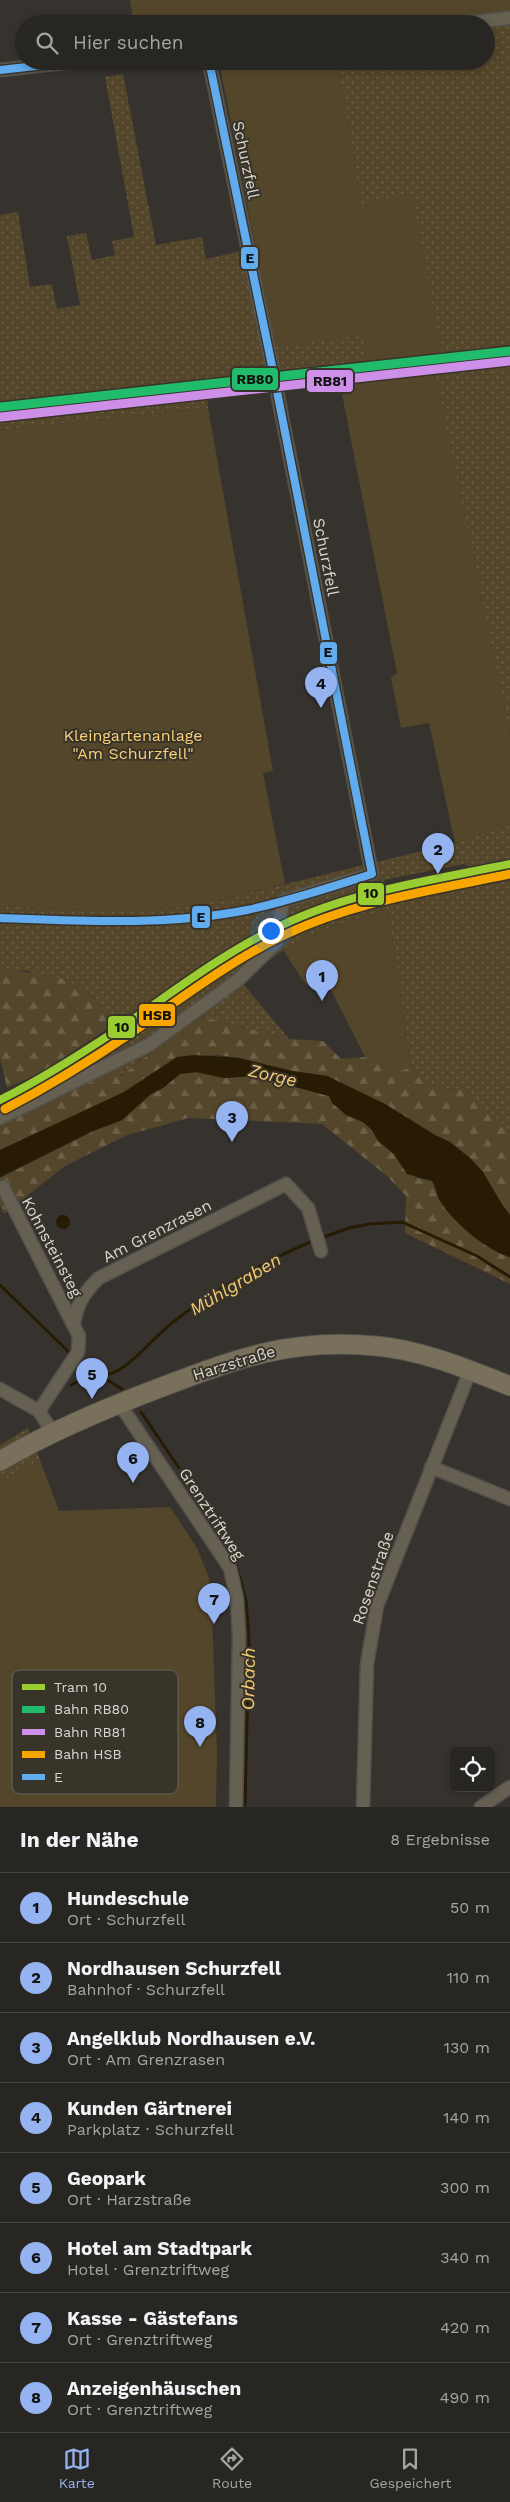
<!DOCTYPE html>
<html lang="de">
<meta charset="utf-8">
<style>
:root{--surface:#282622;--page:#302e2a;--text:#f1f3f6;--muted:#a5a5a5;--line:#444340;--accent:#95b2f1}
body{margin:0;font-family:"Work Sans",sans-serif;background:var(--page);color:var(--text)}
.controls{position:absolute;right:15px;bottom:15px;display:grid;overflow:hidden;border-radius:8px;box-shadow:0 2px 8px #0003}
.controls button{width:45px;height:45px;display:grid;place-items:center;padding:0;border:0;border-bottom:1px solid var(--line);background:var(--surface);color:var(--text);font:25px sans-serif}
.you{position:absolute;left:270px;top:930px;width:18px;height:18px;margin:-12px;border:4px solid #fff;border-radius:50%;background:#1a73e8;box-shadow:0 0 0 8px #1a73e833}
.badge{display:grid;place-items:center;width:32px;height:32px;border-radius:50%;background:var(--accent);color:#111;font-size:16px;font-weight:700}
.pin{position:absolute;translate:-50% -41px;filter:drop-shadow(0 1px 2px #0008)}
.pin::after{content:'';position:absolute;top:26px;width:18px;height:15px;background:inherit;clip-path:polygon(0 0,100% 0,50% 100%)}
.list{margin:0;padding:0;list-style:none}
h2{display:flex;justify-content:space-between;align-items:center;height:65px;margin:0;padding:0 20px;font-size:21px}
h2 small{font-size:16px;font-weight:400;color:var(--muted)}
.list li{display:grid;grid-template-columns:32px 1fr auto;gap:15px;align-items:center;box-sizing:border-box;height:70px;padding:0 20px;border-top:1px solid var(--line)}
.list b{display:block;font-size:19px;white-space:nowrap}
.list p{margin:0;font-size:16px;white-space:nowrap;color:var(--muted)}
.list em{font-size:16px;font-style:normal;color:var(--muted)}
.icon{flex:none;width:28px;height:28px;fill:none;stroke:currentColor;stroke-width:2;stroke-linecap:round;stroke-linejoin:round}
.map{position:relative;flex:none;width:510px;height:1807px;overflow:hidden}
.search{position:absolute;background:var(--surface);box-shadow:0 2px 8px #0003;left:15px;right:15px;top:15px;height:55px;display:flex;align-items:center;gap:12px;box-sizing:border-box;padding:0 18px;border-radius:28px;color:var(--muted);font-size:19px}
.sheet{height:625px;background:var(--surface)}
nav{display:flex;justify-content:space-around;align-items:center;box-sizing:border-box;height:70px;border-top:1px solid var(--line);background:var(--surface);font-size:14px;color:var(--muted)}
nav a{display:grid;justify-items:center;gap:2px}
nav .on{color:var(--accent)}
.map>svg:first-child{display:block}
</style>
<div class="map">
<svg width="510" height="1807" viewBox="0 0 510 1807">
<defs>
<pattern id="grass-dots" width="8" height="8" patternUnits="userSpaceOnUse" patternTransform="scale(1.25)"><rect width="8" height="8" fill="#54462a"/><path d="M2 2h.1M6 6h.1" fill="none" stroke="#6c6048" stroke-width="1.8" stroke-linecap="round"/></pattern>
<pattern id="forest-firs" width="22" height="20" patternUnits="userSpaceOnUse" patternTransform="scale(1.25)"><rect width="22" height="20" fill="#54462a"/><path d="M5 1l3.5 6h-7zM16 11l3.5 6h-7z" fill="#6c6048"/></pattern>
</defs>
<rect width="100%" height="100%" fill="#36332e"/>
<path fill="url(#grass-dots)" d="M510,13V347L0,402V215L18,212L30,287L52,284L57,309L80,305L67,236L86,233L92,260L115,255L112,241L134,237L105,77L123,74L156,245L202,237L206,259L255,248L276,347L364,225L338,61H486V24H402Z
M510,356V733L435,375L207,398L208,408L0,430V413Z
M510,823V861L472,869L464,864L384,880L385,886L316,905L292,916L229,950L113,1025L94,996L28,971H0V906L125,912L199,905L455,843Z
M510,870V1131L467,1090C442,1091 427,1087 411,1067L388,909L319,931L283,950L241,981L289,1039L200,1016L119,1076L108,1044C160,1012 208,971 263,942C339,901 427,888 510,870Z
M28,1428L40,1460L0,1483V1445Z"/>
<path fill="url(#forest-firs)" d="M0,971C30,971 70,975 93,996C101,1003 107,1015 113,1025L42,1072L7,1088L0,1058Z
M200,1016L289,1039L323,1041L341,1059L365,1057L402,1070L411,1067C427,1087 442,1091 467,1090L510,1131V1215L471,1159L450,1142L435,1135L385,1104L327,1076L292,1071L239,1058L218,1055L178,1057L124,1092L0,1150V1109L108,1044L120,1076Z
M196,1072L224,1078L254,1076L329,1096L346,1115L363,1122L372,1130L378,1141L394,1154L400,1164L417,1178L432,1181C436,1187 436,1193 439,1199C450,1217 490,1252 510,1257V1284L405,1233L406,1196L387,1176L322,1124L188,1118L127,1135L65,1166L4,1214L0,1205V1178L93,1131L122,1120L151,1094L163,1088L180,1074Z"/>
<path fill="#54462a" d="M130,0H510V13L402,24H134Z
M219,61H338L361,204L412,194L442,354L367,363L362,335L275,347Z
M436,375L510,733V823L455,843L429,723L401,728L391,678L397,673L340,384Z
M208,408L273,771L263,773L285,884L199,905L125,912L0,906V430Z
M388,909L411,1067L402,1070L365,1057L323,974L306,985L283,950L319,931Z
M40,1460L59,1511L170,1507L197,1548L209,1578L212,1614L217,1752L216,1807H0V1483Z"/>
<path fill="#281b04" d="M194,1055L239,1058L292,1071L327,1076L385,1104L435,1135L450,1142L471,1159L483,1172L503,1206L510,1215V1257C487,1251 450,1220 439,1199C436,1193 436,1187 432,1181L407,1174L394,1154L378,1141L372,1130L363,1122L346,1115L332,1103L329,1096L254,1076L224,1078L196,1072L180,1074L163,1088L151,1094L122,1120L93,1131L0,1177V1150L124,1092L177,1057Z
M56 1222a7 7 0 1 1 14 0a7 7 0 1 1-14 0Z"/>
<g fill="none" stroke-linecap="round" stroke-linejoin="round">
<path stroke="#281b04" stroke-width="3" d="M321,1238L349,1228L370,1224L402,1222L477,1256L510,1277
M0,1285L71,1354
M77,1361L89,1375C98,1375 107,1376 115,1372C134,1363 156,1335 173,1322C217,1288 265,1261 315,1240
M101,1376L122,1389
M71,1385L89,1375
M141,1412L179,1468
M185,1477L215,1525
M223,1537L225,1541
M233,1554L246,1601L249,1637L245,1807"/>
<defs>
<path id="minor" d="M456,24L510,18
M0,70L82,61
M0,1118L149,1045L238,980L276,943L283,901L372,874L270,356L209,61
M3,1187L79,1336L78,1352L39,1411
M74,1322C78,1303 84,1292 99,1278L286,1184L308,1208L321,1251
M0,1389L39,1411L53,1433
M119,1403L230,1568L237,1599L239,1635L236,1807
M431,1467L510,1499
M363,1807L367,1664L377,1606L470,1371
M481,1807L510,1787"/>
<path id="primary" d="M0,1461C51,1431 106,1408 162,1387C238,1358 292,1338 376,1346C422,1350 467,1369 510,1386"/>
</defs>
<use href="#minor" stroke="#53504c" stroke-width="15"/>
<use href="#primary" stroke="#53504c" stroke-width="21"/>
<use href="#minor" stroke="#666053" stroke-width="12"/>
<use href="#primary" stroke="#79705c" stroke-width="19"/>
<defs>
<path id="bus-1" d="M0,70L80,61
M0,918C82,921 166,926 247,910C290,901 331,887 372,874L270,356L209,61"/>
</defs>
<use href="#bus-1" stroke="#39342a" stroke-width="11"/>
<use href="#bus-1" stroke="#60acee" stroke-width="8"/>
<defs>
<path id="rail-1" d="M0,407L510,351"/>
<path id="rail-2" d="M1,417L510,361"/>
<path id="rail-3" d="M5,1109C47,1087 88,1062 128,1035C179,1000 228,962 284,935C355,901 434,890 510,874"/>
</defs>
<use href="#rail-1" stroke="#39342a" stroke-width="12"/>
<use href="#rail-2" stroke="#39342a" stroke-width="12"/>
<use href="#rail-3" stroke="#39342a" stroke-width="12"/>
<use href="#rail-1" stroke="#20bc6c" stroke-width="9"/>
<use href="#rail-2" stroke="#ce8fe9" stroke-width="9"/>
<use href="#rail-3" stroke="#f7a600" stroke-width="9"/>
<defs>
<path id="tram-1" d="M0,1100C42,1079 81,1054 120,1028C172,993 223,953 280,926C352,891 433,880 510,864"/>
</defs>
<use href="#tram-1" stroke="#39342a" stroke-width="11"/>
<use href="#tram-1" stroke="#9acd32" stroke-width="8"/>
</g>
<g text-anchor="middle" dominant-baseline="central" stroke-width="4" stroke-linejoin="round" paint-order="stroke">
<g font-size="16" fill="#d9d6d0" stroke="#39342a">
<text transform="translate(246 160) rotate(78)">Schurzfell</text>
<text transform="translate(326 557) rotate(79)">Schurzfell</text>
<text transform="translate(157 1231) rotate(-27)">Am Grenzrasen</text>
<text transform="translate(52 1247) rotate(62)">Kohnsteinsteg</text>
<text transform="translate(234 1363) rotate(-17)">Harzstraße</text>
<text transform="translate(212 1514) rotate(57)">Grenztriftweg</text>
<text transform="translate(373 1578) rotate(-71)">Rosenstraße</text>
</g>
<g font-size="16" fill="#f9cf77" stroke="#39342a">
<text x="133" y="735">Kleingartenanlage<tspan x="133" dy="18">"Am Schurzfell"</tspan></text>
</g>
<g font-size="18" font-style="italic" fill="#f5cb74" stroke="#39342a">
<text transform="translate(273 1075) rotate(13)">Zorge</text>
<text transform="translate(235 1284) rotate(-31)">Mühlgraben</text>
<text transform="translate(248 1679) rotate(-89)">Orbach</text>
</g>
</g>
<rect x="12" y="1670" width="166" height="124" rx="8" fill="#39342a" stroke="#69655c" stroke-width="1"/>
<rect x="22" y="1684" width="23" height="6" fill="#9acd32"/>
<rect x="22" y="1706" width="23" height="7" fill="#20bc6c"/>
<rect x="22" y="1729" width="23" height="6" fill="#ce8fe9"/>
<rect x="22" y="1751" width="23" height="7" fill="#f7a600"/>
<rect x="22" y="1774" width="23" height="6" fill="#60acee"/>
<g font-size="14" fill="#d9d6d0">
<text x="54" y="1692">Tram 10</text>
<text x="54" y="1714">Bahn RB80</text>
<text x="54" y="1737">Bahn RB81</text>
<text x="54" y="1759">Bahn HSB</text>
<text x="54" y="1782">E</text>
</g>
<g stroke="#39342a" stroke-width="2">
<rect x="240" y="246" width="19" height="24" rx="5" fill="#60acee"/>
<rect x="231" y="367" width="48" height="24" rx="5" fill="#20bc6c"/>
<rect x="306" y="369" width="48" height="24" rx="5" fill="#ce8fe9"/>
<rect x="319" y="641" width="19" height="24" rx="5" fill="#60acee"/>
<rect x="357" y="882" width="28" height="24" rx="5" fill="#9acd32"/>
<rect x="191" y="905" width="20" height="24" rx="5" fill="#60acee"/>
<rect x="138" y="1003" width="38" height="24" rx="5" fill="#f7a600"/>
<rect x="107" y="1015" width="29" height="24" rx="5" fill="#9acd32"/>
</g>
<g font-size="14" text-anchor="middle" font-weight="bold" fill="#111">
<text x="250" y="263">E</text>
<text x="255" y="384">RB80</text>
<text x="330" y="386">RB81</text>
<text x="328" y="657">E</text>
<text x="371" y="898">10</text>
<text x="201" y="922">E</text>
<text x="157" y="1020">HSB</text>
<text x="122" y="1032">10</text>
</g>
</svg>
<div class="controls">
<button><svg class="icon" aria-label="locate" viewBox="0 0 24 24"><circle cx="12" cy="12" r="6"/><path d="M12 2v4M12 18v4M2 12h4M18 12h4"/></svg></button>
</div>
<div class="you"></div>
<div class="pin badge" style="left:322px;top:1001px">1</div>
<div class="pin badge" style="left:438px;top:874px">2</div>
<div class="pin badge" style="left:232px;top:1142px">3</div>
<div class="pin badge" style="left:321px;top:708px">4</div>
<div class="pin badge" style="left:92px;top:1399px">5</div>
<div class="pin badge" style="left:133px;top:1483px">6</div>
<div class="pin badge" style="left:214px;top:1624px">7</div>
<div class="pin badge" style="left:200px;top:1747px">8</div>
<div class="search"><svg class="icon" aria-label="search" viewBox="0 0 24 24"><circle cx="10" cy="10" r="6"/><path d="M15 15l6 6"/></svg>Hier suchen</div>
</div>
<section class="sheet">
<h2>In der Nähe<small>8 Ergebnisse</small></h2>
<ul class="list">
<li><span class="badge">1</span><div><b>Hundeschule</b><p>Ort · Schurzfell</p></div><em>50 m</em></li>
<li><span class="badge">2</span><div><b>Nordhausen Schurzfell</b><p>Bahnhof · Schurzfell</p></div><em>110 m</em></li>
<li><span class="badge">3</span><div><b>Angelklub Nordhausen e.V.</b><p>Ort · Am Grenzrasen</p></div><em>130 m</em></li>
<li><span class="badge">4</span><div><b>Kunden Gärtnerei</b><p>Parkplatz · Schurzfell</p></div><em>140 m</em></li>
<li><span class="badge">5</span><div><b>Geopark</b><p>Ort · Harzstraße</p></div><em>300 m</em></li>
<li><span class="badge">6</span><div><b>Hotel am Stadtpark</b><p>Hotel · Grenztriftweg</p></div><em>340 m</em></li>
<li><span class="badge">7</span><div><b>Kasse - Gästefans</b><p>Ort · Grenztriftweg</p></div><em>420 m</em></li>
<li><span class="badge">8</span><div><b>Anzeigenhäuschen</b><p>Ort · Grenztriftweg</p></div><em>490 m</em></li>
</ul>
</section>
<nav>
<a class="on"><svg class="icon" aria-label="map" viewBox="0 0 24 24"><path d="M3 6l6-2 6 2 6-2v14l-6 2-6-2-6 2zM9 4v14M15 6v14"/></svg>Karte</a>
<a><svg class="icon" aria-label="directions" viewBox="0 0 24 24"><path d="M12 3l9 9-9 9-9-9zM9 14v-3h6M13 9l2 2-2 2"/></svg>Route</a>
<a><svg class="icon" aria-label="saved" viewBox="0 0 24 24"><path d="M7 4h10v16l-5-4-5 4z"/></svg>Gespeichert</a>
</nav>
